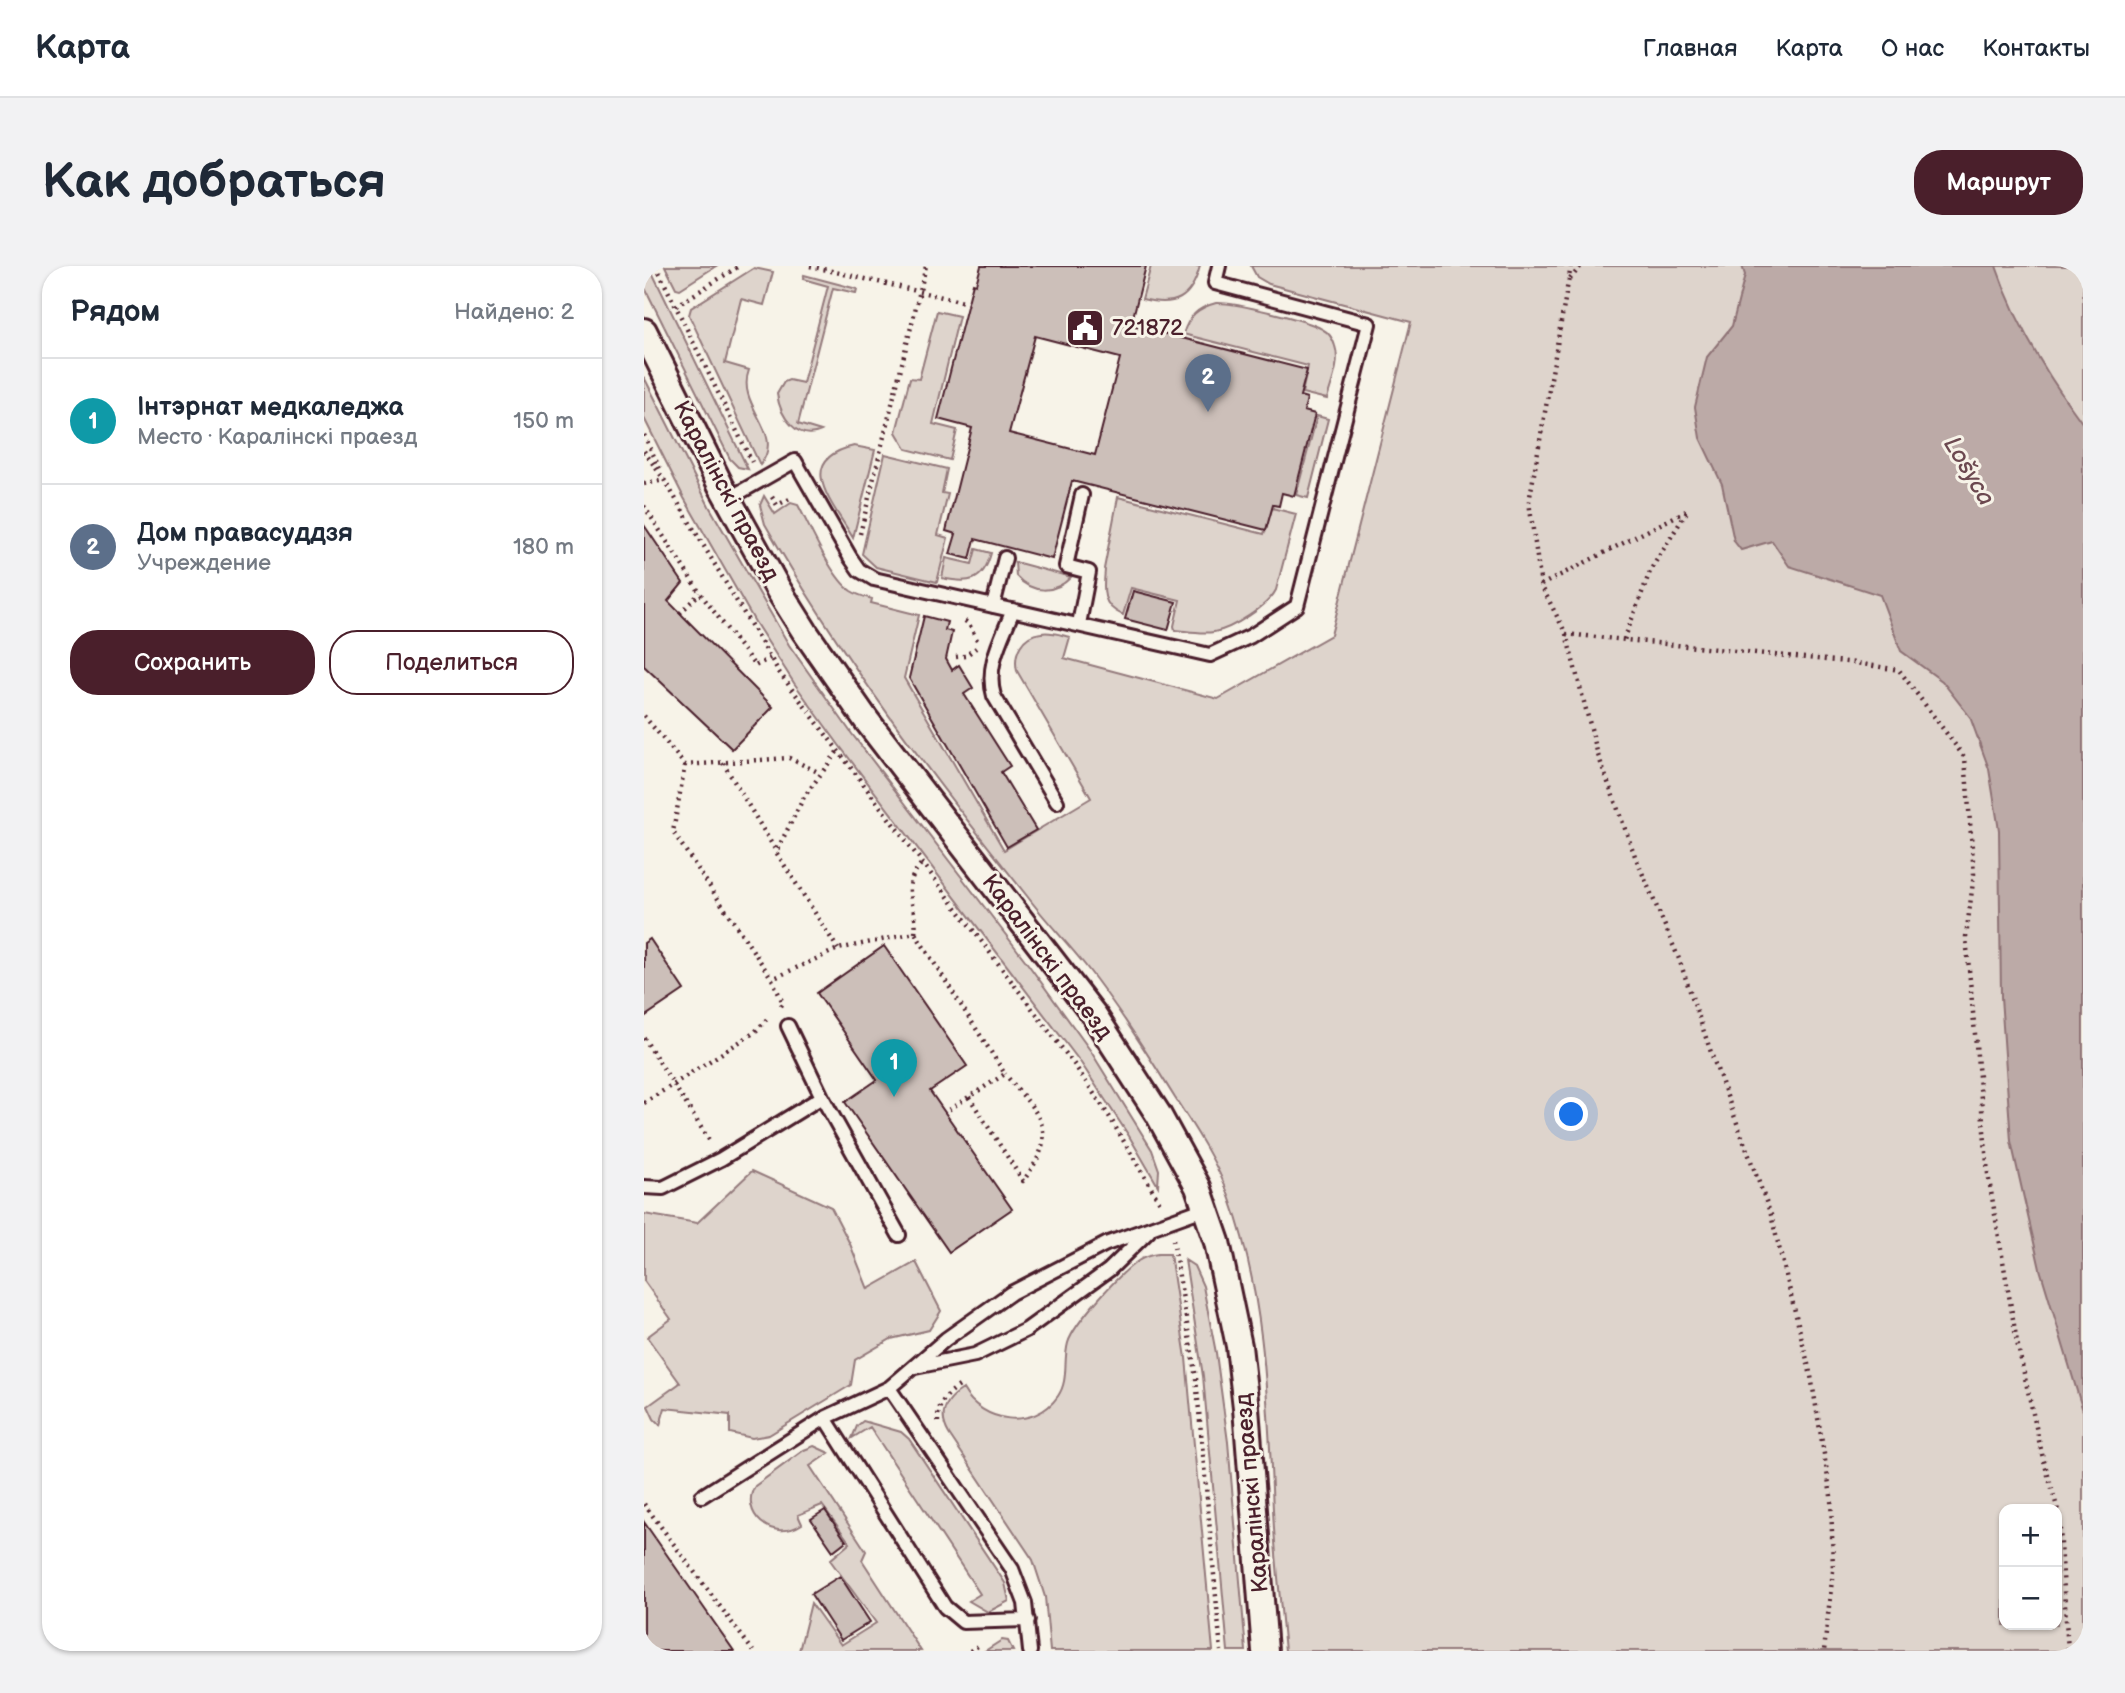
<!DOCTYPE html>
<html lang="ru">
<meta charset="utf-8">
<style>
:root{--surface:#fff;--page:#f2f2f3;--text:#1f2937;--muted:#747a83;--line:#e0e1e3;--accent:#4a1f2b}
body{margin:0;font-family:"Balsamiq Sans",sans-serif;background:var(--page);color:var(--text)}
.controls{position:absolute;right:21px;bottom:21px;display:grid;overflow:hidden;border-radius:14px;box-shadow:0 2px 5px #0004}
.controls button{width:63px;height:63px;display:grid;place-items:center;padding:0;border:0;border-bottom:2px solid var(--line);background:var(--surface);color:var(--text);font:35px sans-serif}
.you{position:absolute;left:928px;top:849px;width:24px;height:24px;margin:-18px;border:5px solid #fff;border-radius:50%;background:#1a73e8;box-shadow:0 0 0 10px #1a73e833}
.badge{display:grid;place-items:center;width:46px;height:46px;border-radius:50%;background:var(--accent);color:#fff;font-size:23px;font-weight:700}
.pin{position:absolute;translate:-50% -58px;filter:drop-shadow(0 2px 4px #0008)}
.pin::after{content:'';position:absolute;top:37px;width:24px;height:21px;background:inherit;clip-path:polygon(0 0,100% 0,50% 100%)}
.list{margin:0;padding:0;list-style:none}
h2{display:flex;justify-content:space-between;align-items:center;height:91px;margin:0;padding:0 28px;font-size:30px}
h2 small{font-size:23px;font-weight:400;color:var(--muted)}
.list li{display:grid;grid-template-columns:46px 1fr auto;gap:21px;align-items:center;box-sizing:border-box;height:126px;padding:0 28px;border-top:2px solid var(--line)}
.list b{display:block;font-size:26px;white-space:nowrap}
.list p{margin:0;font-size:23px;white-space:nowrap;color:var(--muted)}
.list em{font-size:23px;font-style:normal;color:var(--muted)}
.actions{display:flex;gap:14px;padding:21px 28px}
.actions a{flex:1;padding:16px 0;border:2px solid var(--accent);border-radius:28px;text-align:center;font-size:24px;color:var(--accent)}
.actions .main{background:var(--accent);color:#fff}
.map{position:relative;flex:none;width:1439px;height:1385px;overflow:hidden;border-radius:28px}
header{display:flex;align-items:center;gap:42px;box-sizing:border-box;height:98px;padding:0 35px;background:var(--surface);border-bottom:2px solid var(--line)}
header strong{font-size:33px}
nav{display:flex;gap:38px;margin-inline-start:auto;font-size:24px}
.intro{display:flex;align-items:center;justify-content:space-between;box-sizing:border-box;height:168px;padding:0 42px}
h1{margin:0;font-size:49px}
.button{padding:18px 32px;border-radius:28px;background:var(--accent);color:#fff;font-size:24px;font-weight:700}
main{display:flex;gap:42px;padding:0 42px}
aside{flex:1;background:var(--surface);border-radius:28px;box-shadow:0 2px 5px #0004}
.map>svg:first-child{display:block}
</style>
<header>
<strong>Карта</strong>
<nav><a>Главная</a><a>Карта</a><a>О нас</a><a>Контакты</a></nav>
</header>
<div class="intro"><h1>Как добраться</h1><a class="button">Маршрут</a></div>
<main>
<aside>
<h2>Рядом<small>Найдено: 2</small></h2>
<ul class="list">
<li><span class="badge" style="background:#0f9aa8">1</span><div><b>Інтэрнат медкаледжа</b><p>Место · Каралінскі праезд</p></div><em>150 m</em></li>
<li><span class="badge" style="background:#5c6f8a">2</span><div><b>Дом правасуддзя</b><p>Учреждение</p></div><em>180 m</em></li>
</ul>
<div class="actions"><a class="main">Сохранить</a><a>Поделиться</a></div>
</aside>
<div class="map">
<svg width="1439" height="1385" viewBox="0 0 1439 1385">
<rect width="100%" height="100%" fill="#f7f3e8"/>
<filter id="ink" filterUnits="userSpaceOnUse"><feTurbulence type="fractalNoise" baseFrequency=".0143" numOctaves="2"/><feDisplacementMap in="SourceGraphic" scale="14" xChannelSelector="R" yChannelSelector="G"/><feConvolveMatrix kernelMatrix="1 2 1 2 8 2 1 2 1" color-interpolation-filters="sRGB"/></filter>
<g filter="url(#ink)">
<path fill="#ded4cc" stroke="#947a7c" stroke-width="2" fill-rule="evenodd" d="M0,0H5L104,203L94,201L86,193L0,20Z
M21,0H72L36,23L32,22Z
M507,0H556C547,34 531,41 498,33Z
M607,0H1439V1385H641C637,1344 633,1304 630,1263C624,1153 624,1038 586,933C574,898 552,864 531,832C503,787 474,741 441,699C422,675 401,654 383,630C288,511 196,390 121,258L116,239L120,230L131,248L147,237L154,239C166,261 187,311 207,325C213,329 221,331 228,333L227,337L275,349L260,412L360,584L447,532L373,405C369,387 378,369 397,367C407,365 417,369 426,371L420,392L574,433L687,369L767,56L625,18L613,11ZM1360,1243H1413V1359H1360Z
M110,2L129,6L120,39L97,33L81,97L105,104C91,141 143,166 116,199L45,49L47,42Z
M160,9L213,23L212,27L189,22L154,158L177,165C153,176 136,150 133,128L140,116L145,114L159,117L184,20L159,13Z
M572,37C590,36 663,54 678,63C684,66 689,73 691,80C697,97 687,117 683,133L658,127L664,100L539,68C545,50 553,42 572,37Z
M293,45L315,50L289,158L313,164L306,194L262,183L252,166L266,112L275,113Z
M0,111L65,240L145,379L208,468L381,694L446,784L508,884L515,904L514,920L485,870L437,797L195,479L150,417L111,356L40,232L0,152Z
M673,150L684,153L664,232L652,229Z
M210,180L231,184L209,272C190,239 148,194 210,180Z
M241,188L303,203L298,227L304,228L294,269L304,272L293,316L232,301L218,288Z
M474,231L620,268L628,242L652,248L632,324C624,340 588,363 570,366C557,368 543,365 531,364L530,360L536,334L487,322L479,349C457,340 459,324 461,304L460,303Z
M332,283L347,287C339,317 324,318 298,312L302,292L328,298Z
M371,296L427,311C411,328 388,328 372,310Z
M108,905L187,941L206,978L224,1023L272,996L297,1045L285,1064L247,1073L211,1094L207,1119L125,1169L108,1172L86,1167V1149L21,1142L16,1159L10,1153L4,1140L36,1117L3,1071L27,1053L0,1015V948L53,957Z
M514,988H526L542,1092L569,1385H406L401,1331L389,1294L305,1168C294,1149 301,1134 319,1123C338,1157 390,1165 414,1130C425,1114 419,1095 424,1077C430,1057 476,1007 494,995C500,991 507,989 514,988Z
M541,994L550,1000L559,1020L572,1087L584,1176L602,1385H584L559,1110Z
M219,1155L257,1166L265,1173L361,1317L365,1335L344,1346L325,1335L336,1328L226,1161L208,1172L213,1160Z
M170,1180L185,1187L166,1200L222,1285L218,1294L277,1385H155L167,1337L197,1379L232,1357L186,1294L206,1277L178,1239L154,1249L158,1258C128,1278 95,1246 111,1220L160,1184Z
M358,1374L364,1375L369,1385H341Z"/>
<path fill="#bcaaa7" stroke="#8e7275" stroke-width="2" d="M1098,0H1352C1371,56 1403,110 1439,158V1145L1396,1003L1367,875L1357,731L1355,564L1345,503L1326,451L1298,415L1257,385L1236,329L1145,300L1128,275L1097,284L1090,275L1078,218L1056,172L1051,141L1063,91L1088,60L1101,9Z"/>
<path fill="#ccbfb9" stroke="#4a1f2b" stroke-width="2" fill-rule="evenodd" d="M337,0H502L487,59L663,104L656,130L663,132L660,145L671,148L650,230L638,227L635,240L629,239L622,264L428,215L408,293L331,273L326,293L306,288L312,268L302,265L328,162L294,153L329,17L332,18ZM391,70L476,92L451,189L365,167Z
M0,259L39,317L24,335L129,441L88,483L0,400Z
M489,325L532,336L524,364L481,353Z
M280,350L303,356L301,364L308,366L302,393L308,404L315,399L329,422L320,428L366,500L357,506L392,564L363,581L265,412Z
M6,673L40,724L0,751V677Z
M240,680L323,800L286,825L368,943L305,986L201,836L233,814L173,727Z
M181,1244L202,1275L189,1285L167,1253Z
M0,1256L90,1385H0Z
M196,1310L226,1356L197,1374L167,1328Z"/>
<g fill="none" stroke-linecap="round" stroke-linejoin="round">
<defs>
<path id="service" d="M84,233L151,195L206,291L215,304L230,313L566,389L607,370L653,340L725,58L571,17L575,0
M349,340L361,292
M369,344C358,372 341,400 350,430L413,536
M435,358L445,306L422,300L438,229
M144,760L178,831
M0,921L19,922L77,893L178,831L255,969
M271,1101L331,1089L382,1064L465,1004L505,965
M245,1122L368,1303L381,1337L386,1385
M181,1152L301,1341L319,1356L384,1354
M58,1230L181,1152L245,1122L302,1073L367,1027L462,978L562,942"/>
<path id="minor" d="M0,65L77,220L134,323L161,366L223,455L450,749L514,848L554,921L573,976L595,1080L602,1142L621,1385"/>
</defs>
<use href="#service" stroke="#4a1f2b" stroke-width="18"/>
<use href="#minor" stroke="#4a1f2b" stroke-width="30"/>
<path stroke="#4a1f2b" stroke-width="4.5" stroke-dasharray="2 5" stroke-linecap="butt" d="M12,0L108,196
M166,0L324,37
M927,0L885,236L897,319L922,368L954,489L991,590L1035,693L1070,795L1127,949L1167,1110L1187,1230L1189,1305L1180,1385
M926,13L937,0
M32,40L95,0
M0,169L16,203
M0,185L21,215L135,406L432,801L465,850L516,937
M0,218L21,214
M128,231L133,239L148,232
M0,240L56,327L111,400L126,392
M216,268L282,0
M897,319L1044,244L1007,303L980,374
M36,347L56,327
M321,355L325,358L333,374
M922,368L1212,397L1255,404L1321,492L1330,608L1322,671L1344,908L1373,1076L1398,1188L1415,1248L1424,1385
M312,391L321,390L332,382
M0,450L41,499L145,492L176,507
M193,486L160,531L132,586L194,683
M79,497L132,585
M41,499L29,566L128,713
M271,667C275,638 253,624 278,597
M137,740L139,737L128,713L194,683L271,667L361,808L301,846
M0,772L67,877
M325,831L379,915C418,864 395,850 361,808
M0,837L111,766L123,753
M529,974L552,1112L577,1385
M294,1156C293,1138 302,1128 317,1119
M0,1238L109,1385
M326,1385L337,1378"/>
<use href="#service" stroke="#f7f3e8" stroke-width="12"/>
<use href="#minor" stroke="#f7f3e8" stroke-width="24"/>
</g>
</g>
<defs>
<symbol id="civic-square" viewBox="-11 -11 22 22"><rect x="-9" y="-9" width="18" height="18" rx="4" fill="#4a1f2b" stroke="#f7f3e8"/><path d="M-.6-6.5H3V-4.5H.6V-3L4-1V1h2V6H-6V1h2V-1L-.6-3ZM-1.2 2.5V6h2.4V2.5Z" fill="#fff"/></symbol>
</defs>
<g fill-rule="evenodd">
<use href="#civic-square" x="419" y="40" width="44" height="44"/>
</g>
<g text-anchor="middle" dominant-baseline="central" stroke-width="6" stroke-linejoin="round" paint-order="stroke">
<g font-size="23" fill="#4a1f2b" stroke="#f7f3e8" text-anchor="start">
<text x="468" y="62">721872</text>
</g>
<g font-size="23" fill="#4a1f2b" stroke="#f7f3e8">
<text transform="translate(82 225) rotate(62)">Каралінскі праезд</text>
<text transform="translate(403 691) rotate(53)">Каралінскі праезд</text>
<text transform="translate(608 1227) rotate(-95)">Каралінскі праезд</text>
</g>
<g font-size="24" font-style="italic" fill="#6c4950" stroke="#f7f3e8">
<text transform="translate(1325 205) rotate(59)">Lošyca</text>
</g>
</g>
</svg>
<div class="controls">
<button>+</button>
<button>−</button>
</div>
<div class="you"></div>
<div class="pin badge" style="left:250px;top:831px;background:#0f9aa8">1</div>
<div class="pin badge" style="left:564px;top:146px;background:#5c6f8a">2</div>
</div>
</main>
